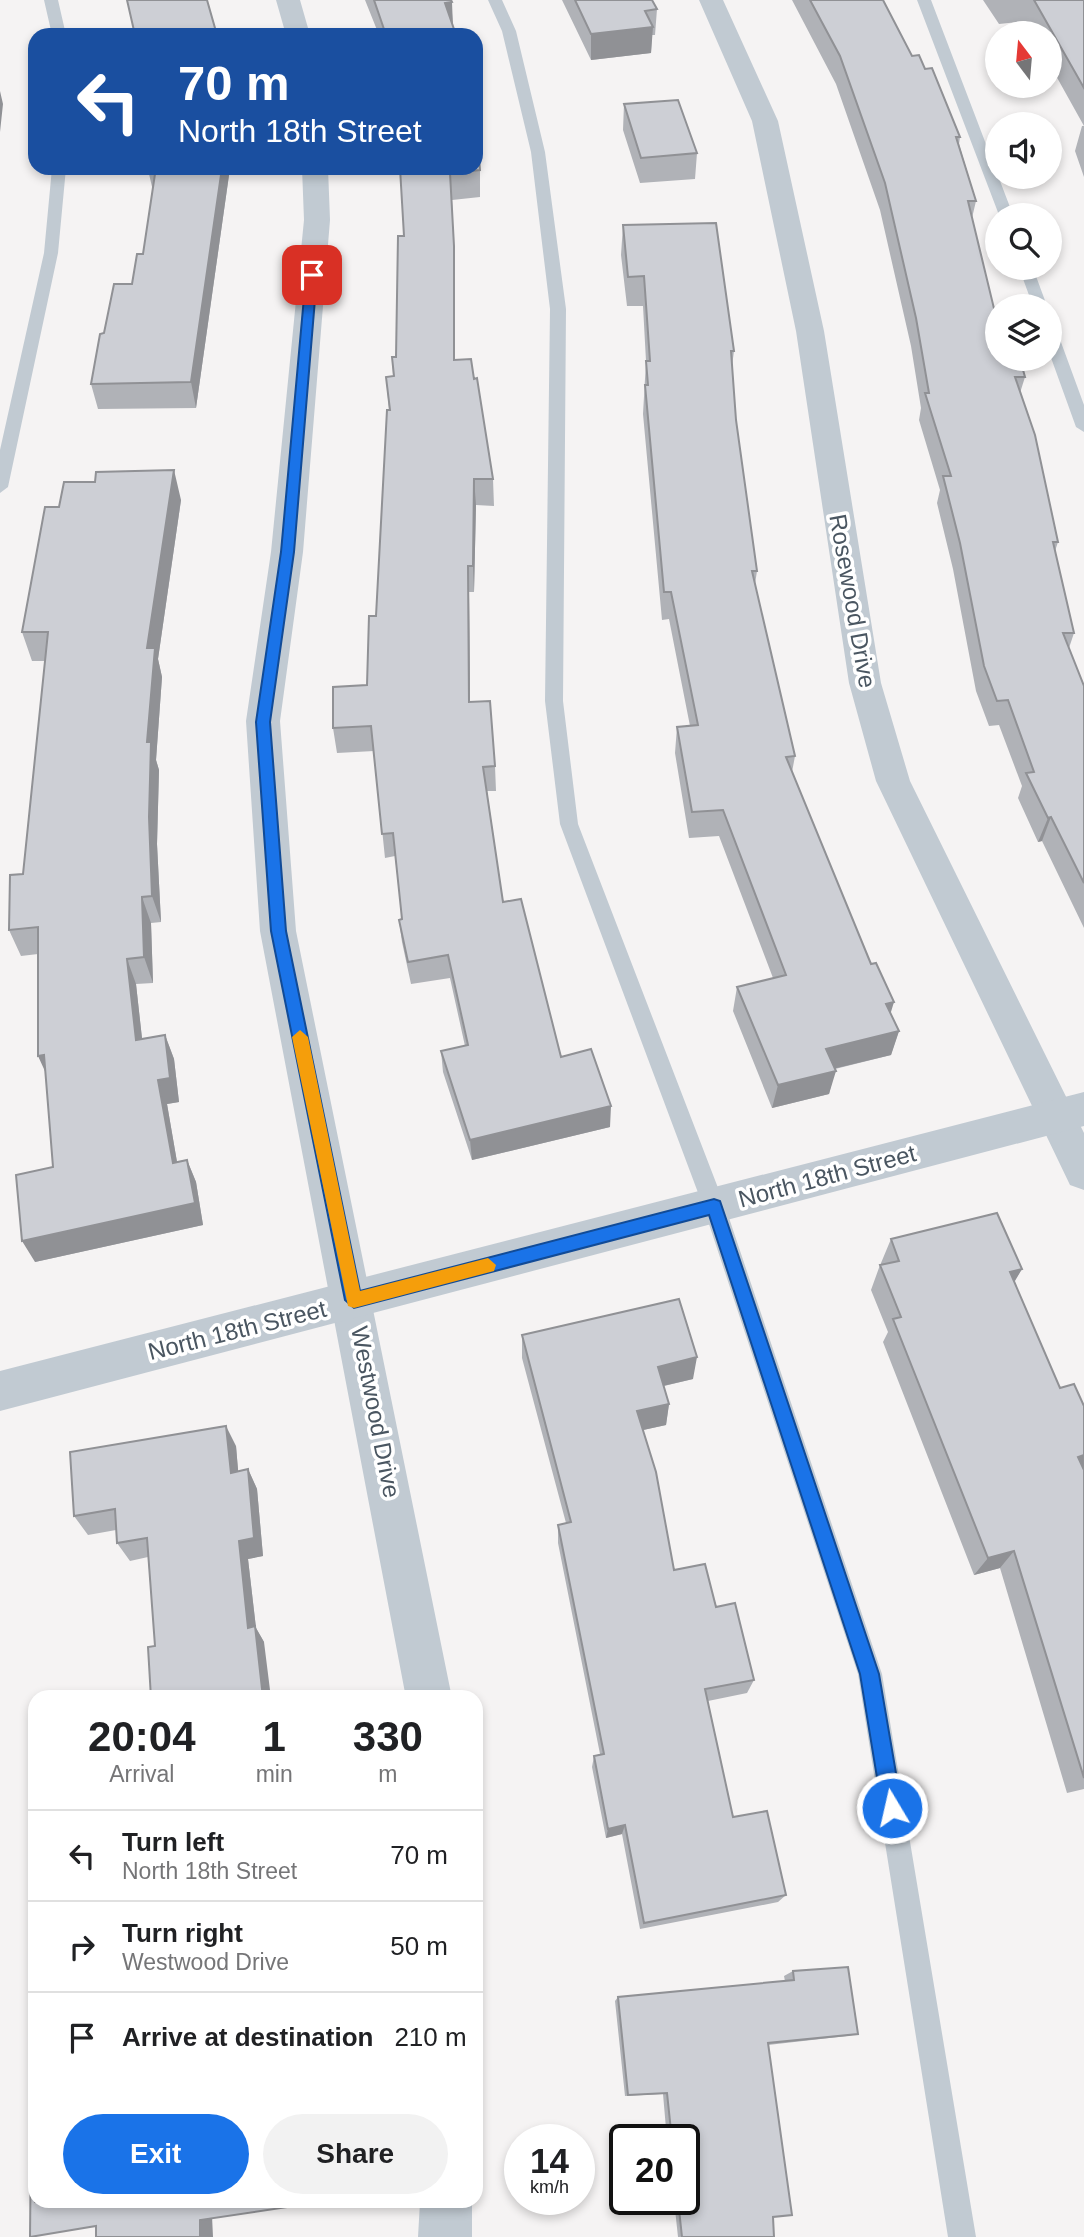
<!DOCTYPE html>
<style>
:root{--surface:#fff;--page:#f2f2f2;--text:#202124;--muted:#757577;--line:#e0e0e0;--accent:#1a73e8}
body{margin:0;font-family:Arial,sans-serif;background:var(--page);color:var(--text);height:100vh;display:flex;flex-direction:column;font-size:26px;white-space:nowrap}
*{box-sizing:border-box;margin:0}
p{font-size:23px;color:var(--muted)}
.icon{flex:none;width:38px;height:38px;fill:none;stroke:currentColor;stroke-width:2;stroke-linecap:round;stroke-linejoin:round}
.map{position:relative;flex:1;overflow:hidden}
.side{position:absolute;left:28px;top:1690px;width:455px;height:518px;display:flex;flex-direction:column;background:var(--surface);border-radius:21px;box-shadow:0 4px 10px #0003}
.side>*{flex:none}
.guide{position:absolute;left:28px;top:28px;width:455px;height:147px;border-radius:21px;box-shadow:0 4px 10px #0003;background:#1a4fa0;color:#fff;overflow:hidden}
.needle{width:46px;rotate:344deg}
.tools{position:absolute;left:985px;top:21px;display:grid;gap:14px}
.tools a{display:grid;place-items:center;width:77px;height:77px;border-radius:50%;background:var(--surface);box-shadow:0 4px 10px #0003;font-size:35px}
.speed{position:absolute;left:504px;top:2124px;display:flex;gap:14px;font-size:35px;font-weight:700;text-align:center}
.speed>*{display:grid;place-content:center;width:91px;height:91px;border-radius:50%;background:var(--surface);box-shadow:0 4px 10px #0003;line-height:1}
.speed small{font-size:18px;font-weight:400}
.speed .limit{border:4px solid #111;border-radius:10px;background:#fff;color:#111}
.pin{position:absolute;display:grid;place-items:center;width:60px;height:60px;color:#fff;margin:-30px;border-radius:14px;box-shadow:0 4px 10px #0006}
.me{position:absolute;width:77px;margin:-38px;rotate:351deg;stroke-linejoin:round;filter:drop-shadow(0 0 5px #0008)}
.turn{display:flex;align-items:center;gap:24px;height:147px;padding:0 35px;font-size:32px}
.turn .icon{width:91px;height:91px;stroke-width:2.5}
.turn b{display:block;font-size:49px;line-height:60px}
.eta{display:flex;justify-content:space-evenly;align-items:center;height:119px;text-align:center}
.eta b{font-size:42px;font-weight:800;line-height:49px}
.primary-button{display:flex;gap:14px;margin-top:auto;padding:14px 35px}
.primary-button a{flex:1;height:80px;border-radius:42px;background:var(--accent);color:#fff;font-size:28px;font-weight:800;line-height:80px;text-align:center}
.primary-button a+a{background:var(--page);color:var(--text)}
ul{padding:0;list-style:none}
li{display:flex;align-items:center;gap:21px;height:91px;padding:0 35px;border-top:2px solid var(--line)}
li div{flex:1}
li b{display:block;font-size:26px}
li em{font-style:normal}
.map>svg:first-child{display:block}
.lines{fill:none;stroke-linecap:round;stroke-linejoin:round}
.service{fill:#c1cad2;fill-rule:evenodd}
.minor{fill:#c1cad2;fill-rule:evenodd}
.tertiary{fill:#c1cad2;fill-rule:evenodd}
.wall{fill:#b0b2b7}
.shaded-wall{fill:#909195}
.building{fill:#cdcfd5;stroke:#909195;stroke-width:2}
.route{fill:#1a73e8;stroke:#114b97;stroke-width:2}
.slow{fill:#f59e0b}
.labels{text-anchor:middle;dominant-baseline:central;stroke-width:7;stroke-linejoin:round;paint-order:stroke}
.street-label{font-size:24px;fill:#4a5661;stroke:#fff}
</style>
<div class="map">
<svg width="1084" height="2237" viewBox="0 0 1084 2237">
<rect width="100%" height="100%" fill="#f5f3f3"/>
<g class="lines">
<path class="service" d="M44 0H58L66 35H52Z
M488 0H502L516 31 545 152 566 309 563 701 578 824 725 1206 882 1674 976 2237H948L858 1674 703 1206 560 824 545 701 550 309 531 152 502 31Z
M917 0H931L1013 215H999Z
M52 168H66L58 253 8 487 0 493V450L44 253Z
M1019 268H1033L1047 306H1033Z
M1050 329 1058 334 1084 405V432L1076 427 1050 355Z"/>
<path class="minor" d="M276 0H300L310 35H286Z
M699 0H723L778 121 824 331 881 683 910 781 1084 1133V1190L1070 1185 876 781 849 683 796 331 752 121Z
M302 168H328L330 220 303 552 280 721 296 931 452 1698H406L260 931 246 721 271 552 304 220Z
M420 2202H472V2237H418Z"/>
<path class="tertiary" d="M1084 1092V1126L0 1411V1371Z"/>
</g>
<path class="wall" d="M365 0H453H451L453 26 456 35H379Z
M562 0H652L657 9 655 35H652L651 53 591 60Z
M792 0H883L912 56 960 137 959 144 976 201 972 218 998 359 1025 377 1020 393 1058 542 1055 551 1074 633 1069 648 1084 686V928L1042 841 1038 842 1018 798 1022 786 999 725 989 726 976 691 953 569 937 503 940 490 919 420 921 408 911 346 880 210 836 84Z
M983 0H1084V177L1075 151 1082 126H1084L1050 65V33H1033L1026 21 999 24Z
M624 104 697 153 695 179 640 183 623 130Z
M230 168 196 408 98 409 91 384 104 333 132 284 143 254 153 191 149 174Z
M400 168 480 170V197L452 200 455 273V360L474 379 493 479 494 506 476 505 474 592H469L470 702 495 766 496 791H487L503 902 561 1057 610 1127 472 1160 443 1072 441 1051 465 1046 450 978 411 984 402 942 399 920 402 919 395 856 385 858 374 751 337 753 333 728 367 685 376 616 389 410 386 377 393 376 392 357H396L404 236Z
M623 225 734 351 732 366 736 420 757 571 755 584 795 756 792 772 890 1014 899 1031 891 1055 835 1069 829 1094 772 1108 733 1011 737 987 773 978 719 836 689 838 675 753 677 727 690 726 669 619 662 620 643 414 646 361 643 306H627L621 255Z
M95 482 181 500 158 659 162 677 156 760 159 770 157 844 161 922 151 923 153 983 136 984 142 1039 165 1035 174 1059 179 1102 167 1104 177 1162 187 1160 196 1182 203 1225 35 1262 53 1167 38 954 21 956 9 930 23 874 45 661H32L22 632 59 507Z
M891 1239 1022 1269 1014 1281 1084 1470V1789L1067 1793 1000 1568 974 1575 883 1342 888 1332 871 1290 880 1265H881V1263Z
M522 1335 693 1379 664 1386 669 1404 666 1425 643 1430 674 1570 716 1607 754 1680 747 1693 708 1701 733 1817 786 1895 778 1902 640 1929 622 1834 606 1838 592 1767 594 1756 600 1754 558 1543V1525L566 1523 522 1358Z
M236 1446 238 1471 248 1469 257 1489 263 1556 248 1559 256 1628 264 1642 155 1646 148 1557 130 1561 117 1543 116 1530 88 1535 74 1516Z
M793 1971 858 2034 847 2036 768 2045 774 2237H678L674 2200H684V2140H667L663 2094 625 2096 615 2001 618 1997 785 1981 784 1976Z"/>
<path class="shaded-wall" d="M452 2 453 28 445 3Z
M653 27 651 53 591 60V34Z
M0 91 3 104 0 132Z
M222 168H230L196 408 191 382Z
M454 246 455 273V387L454 360Z
M174 470 181 500 158 659 162 677 156 760 159 770 157 844 161 922 152 896 147 742V648Z
M474 479 476 505 474 592 473 566Z
M468 566 469 592 470 727 469 702Z
M1051 817 1042 841 1038 842 1048 818Z
M142 897 151 923 153 983 144 957Z
M127 959 136 984 145 1065 136 1040Z
M894 1002 887 1025 886 1004Z
M899 1031 891 1055 820 1072 826 1049Z
M165 1035 174 1059 179 1102 167 1104 181 1185 173 1163 158 1080Z
M44 1055 49 1080 38 1056Z
M836 1071 829 1094 772 1108 778 1085Z
M611 1106 610 1127 472 1160 470 1140Z
M187 1160 196 1182 203 1225 35 1262 22 1241Z
M1022 1269 1008 1293 1010 1272Z
M697 1357 693 1379 654 1388 658 1367Z
M669 1404 666 1425 634 1432 637 1411Z
M226 1426 236 1446 240 1492 231 1473Z
M1084 1455V1470L1078 1457Z
M248 1469 257 1489 263 1556 248 1559 256 1628 264 1642 271 1698H263L248 1628 239 1541Z
M1014 1551 1000 1568 974 1575 988 1558Z
M625 1825 622 1834 606 1838 608 1829Z
M288 2202H297V2203L288 2207Z
M212 2216 213 2237H200V2220Z"/>
<path class="building" d="M127 0H207L217 35H135Z
M374 0H451L452 2 445 3 456 35H386Z
M575 0H652L657 9 645 11 653 27 591 34Z
M810 0H883L912 56 919 55 925 69 932 68 960 137H956L976 201H968L998 325V359H1020L1025 377H1015L1035 435 1058 542H1053L1074 633H1063L1084 686V883L1051 817 1048 818 1026 773 1034 772 1008 700 997 701 984 666 960 543 943 476H951L925 393H929L916 318 885 183 840 56Z
M1034 0H1084V88Z
M678 100 697 153 641 158 624 104Z
M476 119 480 170 450 173 454 246V360L471 359 474 379 477 378 493 479H474L473 566H468L469 702 490 701 495 766 483 767 503 902 521 899 561 1057 591 1049 611 1106 470 1140 441 1051 468 1045 448 955 408 962 399 920 402 919 393 833 382 834 371 726 333 728V687L367 685 369 616H376L387 410H390L386 377 394 376 392 357H396L398 236H404L400 168H476Z
M150 168H222L191 382 91 384 100 334 104 333 114 284H132L137 254H143L155 174H149Z
M716 223 734 351H731L736 420 757 571H752L795 756 786 757 871 964 876 963 894 1002 886 1004 899 1031 826 1049 836 1071 778 1085 737 987 786 975 723 810 692 812 677 727 698 725 671 592H664L645 385H648L646 361H650L644 276 628 277 623 225Z
M174 470 147 648H155L147 742H151L149 817 152 896 142 897 144 957 127 959 136 1040 165 1035 170 1078 158 1080 173 1163 187 1160 195 1203 22 1241 16 1175 53 1167 44 1055 38 1056V927L9 930 10 875 23 874 48 632H22L45 507H59L64 482H95L96 472Z
M997 1213 1022 1269 1010 1272 1060 1388 1074 1384 1084 1406V1455L1078 1457 1084 1470V1778L1014 1551 988 1558 893 1319 901 1317 880 1265 899 1261 891 1239Z
M679 1299 697 1357 658 1367 669 1404 637 1411 656 1472 674 1570 705 1564 716 1607 735 1603 754 1680 705 1689 733 1817 767 1811 786 1895 644 1923 625 1825 608 1829 594 1756 604 1754 558 1525 571 1522 522 1335Z
M226 1426 231 1473 248 1469 254 1538 239 1541 248 1628 255 1626 263 1698H151L148 1647 155 1646 147 1538 117 1543 115 1509 74 1516 70 1452Z
M848 1967 858 2034 768 2043 792 2215 773 2217 774 2237H682L678 2200H684V2140H672L667 2093 628 2095 618 1997 794 1980 793 1971Z
M35 2136V2202H288V2207L200 2220V2237H96V2226L30 2237 31 2137Z"/>
<path class="route" d="M312 272 317 275 294 552 270 722 286 931 360 1291 714 1199 720 1201 879 1674 902 1808 899 1815 892 1818 885 1815 882 1808 860 1674 709 1215 354 1308 345 1300 271 931 256 722 281 552 306 275Z"/>
<path class="slow" d="M300 1030 308 1037 360 1291 488 1258 496 1265 494 1271 354 1308 348 1306 292 1037Z"/>
<g class="labels">
<g class="street-label">
<text transform="translate(853 601) rotate(80)">Rosewood Drive</text>
<text transform="translate(827 1176) rotate(-15)">North 18th Street</text>
<text transform="translate(237 1330) rotate(-14)">North 18th Street</text>
<text transform="translate(376 1412) rotate(79)">Westwood Drive</text>
</g>
</g>
</svg>
<div class="tools">
<a><svg class="needle" viewBox="-14 -14 28 28"><path d="M0-13l5 13h-10z" fill="#e53935"/><path d="M0 13l5-13h-10z" fill="#757577"/></svg></a>
<a><svg class="icon" aria-label="sound" viewBox="0 0 24 24"><path d="M4 9h4l5-4v14l-5-4H4zM17 9q2 3 0 6"/></svg></a>
<a><svg class="icon" aria-label="search" viewBox="0 0 24 24"><circle cx="10" cy="10" r="6"/><path d="M15 15l6 6"/></svg></a>
<a><svg class="icon" aria-label="layers" viewBox="0 0 24 24"><path d="M12 4l9 5-9 5-9-5zM3 14l9 5 9-5"/></svg></a>
</div>
<div class="speed"><div>14<small>km/h</small></div><div class="limit">20</div></div>
<div class="pin" style="left:312px;top:275px;background:#d93025"><svg class="icon" aria-label="arrive" viewBox="0 0 24 24"><path d="M6 21V4h12l-3 4 3 4H6"/></svg></div>
<svg class="me" style="left:892px;top:1808px" viewBox="-20 -20 40 40"><circle r="17" fill="#1a73e8" stroke="#fff" stroke-width="3"/><path d="M0-11L8 9 0 5-8 9z" fill="#fff"/></svg>
<div class="guide">
<div class="turn"><svg class="icon" aria-label="left" viewBox="0 0 24 24"><path d="M17 20v-9H6M10 6l-5 5 5 5"/></svg><div><b>70 m</b>North 18th Street</div></div>
</div>
<section class="side">
<div class="eta">
<div><b>20:04</b><p>Arrival</p></div>
<div><b>1</b><p>min</p></div>
<div><b>330</b><p>m</p></div>
</div>
<ul>
<li><svg class="icon" aria-label="left" viewBox="0 0 24 24"><path d="M17 20v-9H6M10 6l-5 5 5 5"/></svg><div><b>Turn left</b><p>North 18th Street</p></div><em>70 m</em></li>
<li><svg class="icon" aria-label="right" viewBox="0 0 24 24"><path d="M7 20v-9h11M14 6l5 5-5 5"/></svg><div><b>Turn right</b><p>Westwood Drive</p></div><em>50 m</em></li>
<li><svg class="icon" aria-label="arrive" viewBox="0 0 24 24"><path d="M6 21V4h12l-3 4 3 4H6"/></svg><div><b>Arrive at destination</b></div><em>210 m</em></li>
</ul>
<div class="primary-button"><a>Exit</a><a>Share</a></div>
</section>
</div>
